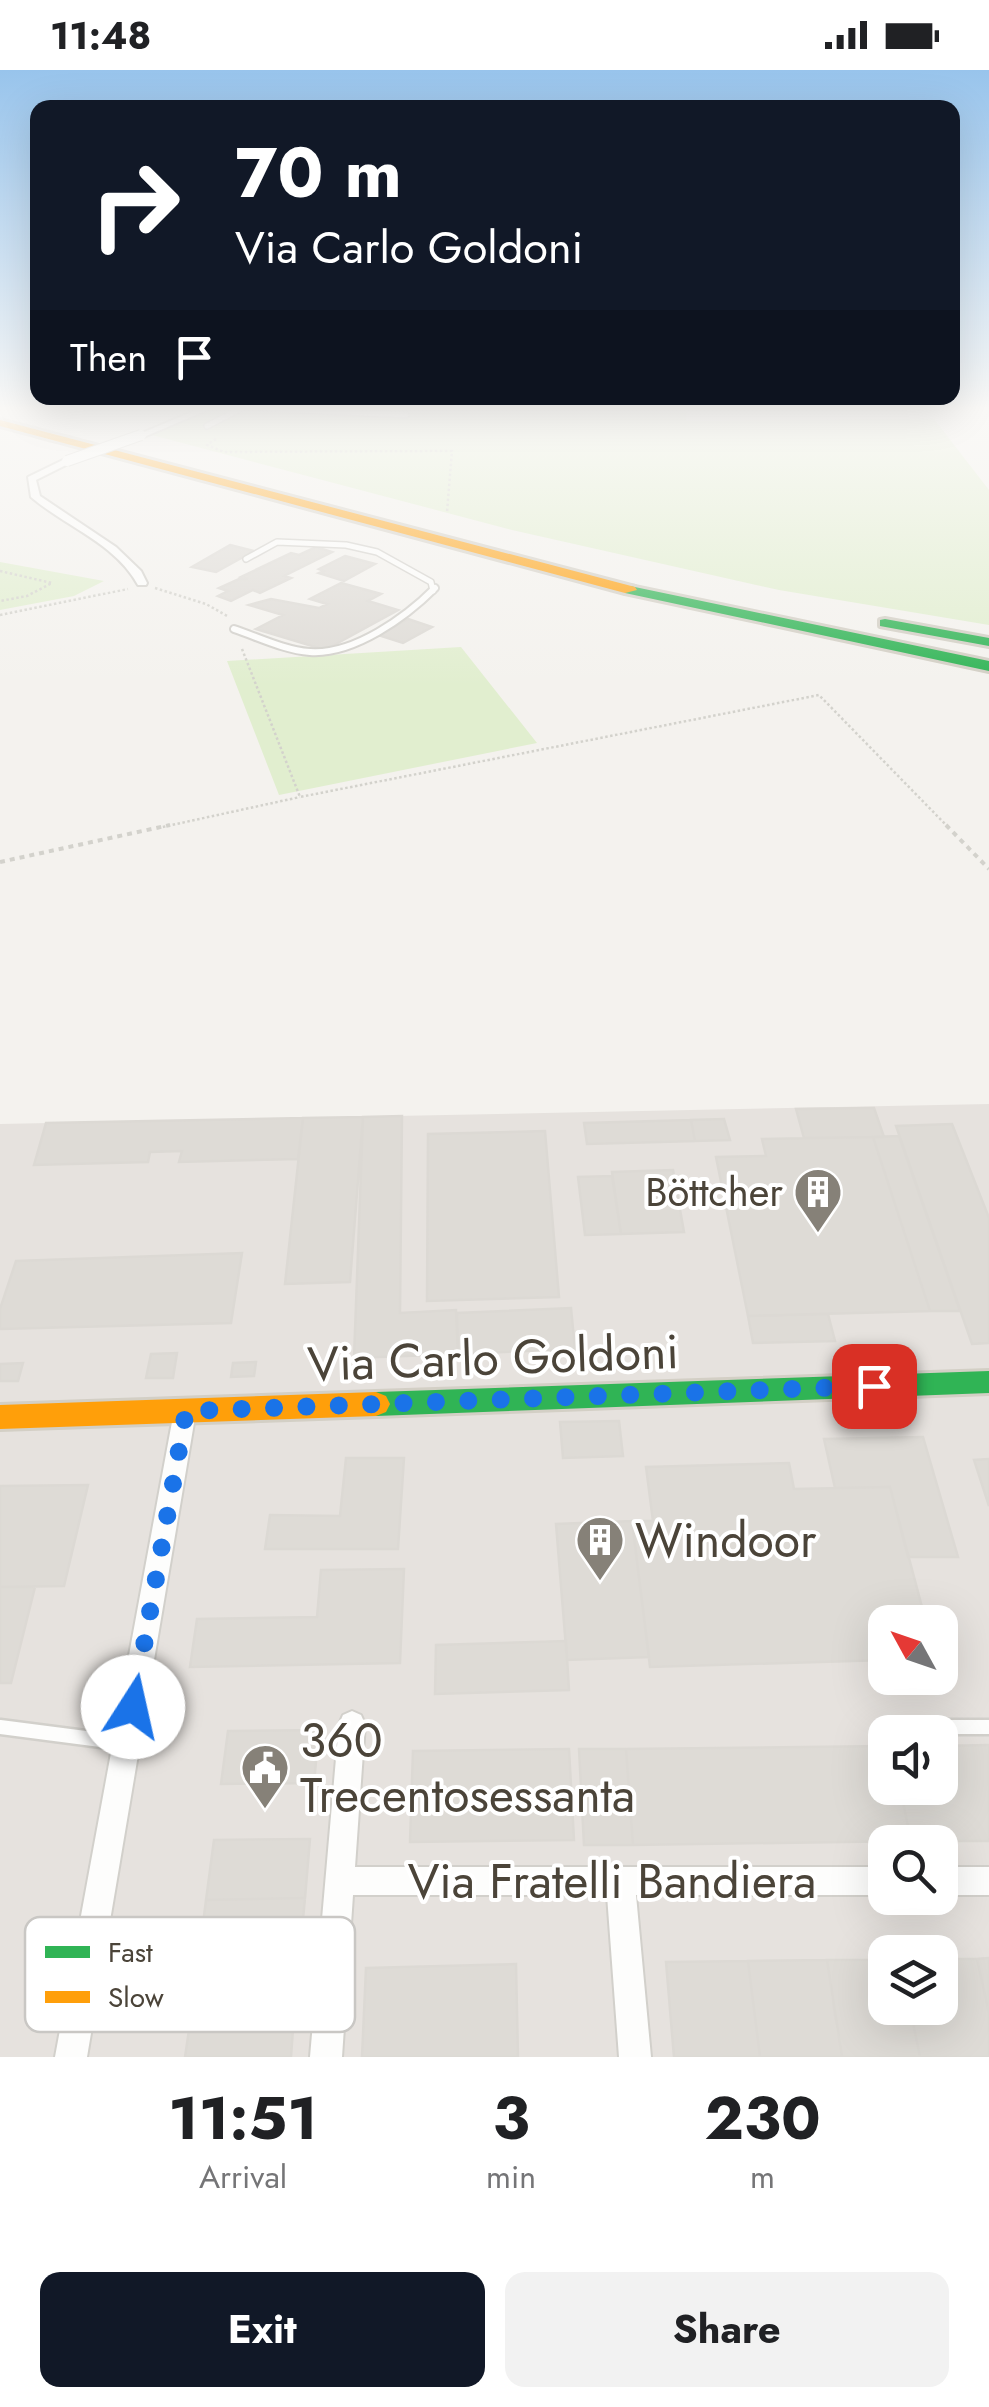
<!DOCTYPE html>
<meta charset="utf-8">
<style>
:root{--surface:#fff;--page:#f2f2f2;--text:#202124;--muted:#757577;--accent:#111827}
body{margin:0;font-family:Jost,sans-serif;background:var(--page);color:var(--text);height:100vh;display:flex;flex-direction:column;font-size:38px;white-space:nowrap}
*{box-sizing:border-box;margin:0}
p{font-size:32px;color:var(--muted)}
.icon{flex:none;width:55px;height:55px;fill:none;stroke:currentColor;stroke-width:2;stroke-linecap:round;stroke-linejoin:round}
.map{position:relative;height:1987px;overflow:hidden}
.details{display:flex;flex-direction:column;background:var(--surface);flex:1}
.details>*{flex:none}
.hud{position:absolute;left:30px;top:30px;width:930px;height:305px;border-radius:20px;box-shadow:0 10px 40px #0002;background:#111827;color:#fff;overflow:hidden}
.needle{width:65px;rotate:310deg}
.tools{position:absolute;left:868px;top:1535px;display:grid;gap:20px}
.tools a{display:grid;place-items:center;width:90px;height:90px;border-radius:20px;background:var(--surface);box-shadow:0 10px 40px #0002;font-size:50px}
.pin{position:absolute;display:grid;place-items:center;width:85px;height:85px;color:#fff;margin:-42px;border-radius:20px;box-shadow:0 5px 15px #0006}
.me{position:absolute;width:110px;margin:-55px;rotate:10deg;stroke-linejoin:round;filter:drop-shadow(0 0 8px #0008)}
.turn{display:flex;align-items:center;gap:35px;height:210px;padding:0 40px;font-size:45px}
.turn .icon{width:130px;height:130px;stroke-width:2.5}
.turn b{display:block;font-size:70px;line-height:85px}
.then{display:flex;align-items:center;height:95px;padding:0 40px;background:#0003;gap:20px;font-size:38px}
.eta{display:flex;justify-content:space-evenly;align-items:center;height:170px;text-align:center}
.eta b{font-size:60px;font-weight:700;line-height:70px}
.primary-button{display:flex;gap:20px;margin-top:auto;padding:20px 40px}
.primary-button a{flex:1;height:115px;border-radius:20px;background:var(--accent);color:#fff;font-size:40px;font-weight:700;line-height:115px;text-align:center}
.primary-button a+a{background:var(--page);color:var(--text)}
.status{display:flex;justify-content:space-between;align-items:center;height:70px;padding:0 50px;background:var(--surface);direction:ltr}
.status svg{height:28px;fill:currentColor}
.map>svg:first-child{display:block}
.industrial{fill:#e6e2de;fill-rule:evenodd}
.green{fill:#e1eecf}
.building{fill:#dedbd6;stroke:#dcd9d4;stroke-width:2.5}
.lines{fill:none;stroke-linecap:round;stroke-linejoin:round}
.lane-far2-casing{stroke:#d2d0cb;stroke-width:8}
.lane-far1-casing{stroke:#d2d0cb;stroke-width:10}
.lane-casing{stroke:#d2d0cb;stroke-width:19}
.street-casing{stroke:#d2d0cb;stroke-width:4}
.fast-casing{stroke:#d3cfc5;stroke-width:6}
.slow-casing{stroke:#d3cfc5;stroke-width:6}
.path-far1{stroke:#d3d2cc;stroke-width:2.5;stroke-dasharray:2.5 2.5;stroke-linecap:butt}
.path{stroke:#d3d2cc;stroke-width:4;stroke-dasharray:5 5;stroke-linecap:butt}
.lane-far2{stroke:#fdfdfc;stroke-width:5}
.lane-far1{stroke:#fdfdfc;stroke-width:6}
.lane{stroke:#fdfdfc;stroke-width:14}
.street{fill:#fdfdfc;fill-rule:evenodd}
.fast{fill:#30b455;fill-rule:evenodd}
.slow{fill:#ff9f0a;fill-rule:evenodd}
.street-bridge-casing{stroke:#d2d0cb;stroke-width:12;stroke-linecap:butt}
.street-bridge{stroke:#fdfdfc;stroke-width:10}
.route{stroke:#1a73e8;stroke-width:18;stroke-dasharray:0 32.4}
.labels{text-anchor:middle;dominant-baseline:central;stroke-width:8;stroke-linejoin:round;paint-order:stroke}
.poi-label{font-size:40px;fill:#4b4439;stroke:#fff;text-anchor:end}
.near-street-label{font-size:48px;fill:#4b4439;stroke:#fff}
.near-poi-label{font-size:48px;fill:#4b4439;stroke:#fff;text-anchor:start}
.key{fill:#fff;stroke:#c9c7c4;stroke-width:2.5}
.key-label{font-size:28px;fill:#4b4439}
</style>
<div class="status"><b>11:48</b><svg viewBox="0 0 49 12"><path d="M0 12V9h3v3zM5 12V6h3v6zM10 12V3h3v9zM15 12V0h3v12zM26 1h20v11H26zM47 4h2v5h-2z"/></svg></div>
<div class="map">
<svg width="989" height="1987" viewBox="0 0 989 1987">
<rect width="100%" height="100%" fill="#f4f2ee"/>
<path class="industrial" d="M989 1034V1987H0V1054ZM885 1552H940V1608H885ZM885 1662H940V1718H885ZM885 1772H940V1828H885ZM885 1882H940V1938H885Z"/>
<path class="green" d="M214 338H687L686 351 934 349 989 420V555L779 520 512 460 152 365Z
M0 492 104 511 74 526 0 540Z
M461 577 537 673 279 725 227 591Z"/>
<path class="building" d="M230 475 254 481 216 502 192 497Z
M316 477 332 482 284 506 291 508 260 523 253 520 231 531 218 526 228 521 219 518 239 509H248L241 507 291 483 299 485Z
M345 486 375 494 344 511 319 503 324 501 319 499Z
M341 513 381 524 368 531 398 540 325 580 256 559 283 545 249 535 271 529 319 538 327 534 310 529Z
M408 549 432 557 403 573 378 565Z
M874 1038 884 1067 804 1068 796 1039Z
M402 1046 400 1243 456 1240 458 1284 354 1288 363 1047Z
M363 1047 350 1212 285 1214 303 1048Z
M303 1048 298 1089 179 1092 182 1081 150 1082 148 1092 34 1095 46 1053Z
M724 1049 730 1070 695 1071 691 1050Z
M691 1050 695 1071 587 1074 584 1053Z
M952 1054 989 1148V1273L972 1274 896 1056Z
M545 1061 559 1227 427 1231 428 1064Z
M899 1066 960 1241H930L873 1067Z
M873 1067 930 1241 748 1246 716 1087 766 1086 762 1069Z
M673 1100 684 1162 621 1164 612 1102Z
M612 1106 621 1164 585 1165 578 1107Z
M242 1183 231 1253 0 1259V1239L16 1191Z
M571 1238 575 1279 458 1284 457 1243Z
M828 1244 835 1271 753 1273 748 1246Z
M177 1283 173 1308H146L151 1284Z
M256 1292 254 1306 231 1307 233 1293Z
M23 1293 18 1311H0V1294Z
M619 1351 623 1386 563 1388 560 1352Z
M923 1367 958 1487H908L890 1417 835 1418 824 1369Z
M346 1388H404L398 1479H265L270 1445 340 1446Z
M989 1389V1436L974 1390Z
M789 1393 794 1419 890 1417 926 1552H885V1590L650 1597 632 1451H653L646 1397Z
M88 1415 64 1516 0 1517V1416Z
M632 1451 649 1587 567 1590 556 1454Z
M404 1499 400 1593 190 1597 197 1549 317 1547 321 1500Z
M0 1517H35L11 1613H0Z
M566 1571 569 1620 435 1624 436 1575Z
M319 1660 314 1713 221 1714 228 1661Z
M989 1675V1771H911L900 1718H940V1676Z
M885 1676V1718H900L911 1771 633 1775 626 1679Z
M569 1679 574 1770 410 1772 413 1681Z
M579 1679H626L633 1775H584Z
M310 1769 305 1828 206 1830 214 1770Z
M305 1828 299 1892 198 1893 206 1830Z
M989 1888V1943L977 1889Z
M940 1889H977L989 1943V1987H920L910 1938H940Z
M827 1890H885V1938H910L920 1987H842Z
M827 1890 842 1987H760L748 1891Z
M748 1891 760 1987H674L666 1892Z
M516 1894 518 1987H362L366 1898Z
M293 1959 291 1987H185L189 1960Z"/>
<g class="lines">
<g class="lane-far2-casing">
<path id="lane-far2" d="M262 338 406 345
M207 356 242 338
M246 489 277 472 346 475 377 482 431 512 433 521"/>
</g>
<g class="lane-far1-casing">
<path id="lane-far1" d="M234 559C258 567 284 580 310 582 354 585 406 547 435 518"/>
</g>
<g class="lane-casing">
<path id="lane" d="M0 1657 124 1673
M893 1657H989"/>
</g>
<g class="street-casing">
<path id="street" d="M201 338H212L144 367 137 365Z
M67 388 72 391 70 393 36 410 40 426 116 477 141 501 147 513 146 515H138C115 473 66 457 31 427L28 407Z
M185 1332 193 1335 196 1341 87 1987H55L174 1341 177 1335Z
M352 1641 361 1645 365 1654 355 1797H885V1825H636L651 1987H619L607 1825H353L342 1987H310L339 1654 343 1645Z
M940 1797H989V1825H940Z"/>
</g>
<g class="fast-casing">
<path id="fast" d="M630 516 989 591V601L625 523V517Z
M885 549 989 568V576L880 556V550Z
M989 1301V1323L376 1346 366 1342 362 1334 366 1326 376 1322Z"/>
</g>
<g class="slow-casing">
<path id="slow" d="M0 350 635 517 637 520 625 523 0 356Z
M376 1322 386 1326 390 1334 386 1342 376 1346 0 1359V1335Z"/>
</g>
<path class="path-far1" d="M216 369 207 375 224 382 452 381 447 442
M0 501 52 513 27 526 0 531
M155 518 206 534 229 547
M0 545 128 519
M242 579 300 727 819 625 949 758
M158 758 300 727"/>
<path class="path" d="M946 755 989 799
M0 792 170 755"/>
<use href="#lane-far2" class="lane-far2"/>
<use href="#lane-far1" class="lane-far1"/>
<use href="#lane" class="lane"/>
<use href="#street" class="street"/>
<use href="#fast" class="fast"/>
<use href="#slow" class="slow"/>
<g class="street-bridge-casing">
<path id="street-bridge" d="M67 391 141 365"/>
</g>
<use href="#street-bridge" class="street-bridge"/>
</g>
<linearGradient id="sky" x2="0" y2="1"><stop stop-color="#98c4ec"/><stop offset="0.55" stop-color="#faf9f7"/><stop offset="1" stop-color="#faf9f7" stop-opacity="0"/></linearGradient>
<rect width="989" height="616" fill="url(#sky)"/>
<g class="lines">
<path class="route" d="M133 1637 186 1341 874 1316"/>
</g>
<defs>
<g id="building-pin" transform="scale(2.5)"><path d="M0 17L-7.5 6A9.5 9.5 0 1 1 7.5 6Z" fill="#868178" stroke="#fff"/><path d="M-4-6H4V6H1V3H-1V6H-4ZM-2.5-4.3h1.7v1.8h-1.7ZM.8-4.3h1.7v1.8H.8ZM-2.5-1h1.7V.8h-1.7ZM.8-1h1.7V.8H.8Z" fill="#fff"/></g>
<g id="civic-pin" transform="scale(2.5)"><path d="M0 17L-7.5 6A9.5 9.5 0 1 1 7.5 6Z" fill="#868178" stroke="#fff"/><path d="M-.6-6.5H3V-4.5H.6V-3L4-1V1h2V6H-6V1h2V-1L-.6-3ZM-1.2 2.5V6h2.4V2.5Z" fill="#fff"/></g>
</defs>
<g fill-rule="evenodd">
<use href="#building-pin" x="818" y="1122"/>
<use href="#building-pin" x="600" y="1470"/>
<use href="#civic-pin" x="265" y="1698"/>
</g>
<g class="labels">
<g class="poi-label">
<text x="783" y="1122">Böttcher</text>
</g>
<g class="near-street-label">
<text transform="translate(493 1288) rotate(-2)">Via Carlo Goldoni</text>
<text x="612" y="1811">Via Fratelli Bandiera</text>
</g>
<g class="near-poi-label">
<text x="635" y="1470">Windoor</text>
<text x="300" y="1670">360<tspan x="300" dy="55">Trecentosessanta</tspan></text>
</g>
</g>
<rect x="25" y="1847" width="330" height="115" rx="15" class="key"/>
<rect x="45" y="1876" width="45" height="12" fill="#30b455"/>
<rect x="45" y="1921" width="45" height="12" fill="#ff9f0a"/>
<g class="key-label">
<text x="108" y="1892">Fast</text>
<text x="108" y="1937">Slow</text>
</g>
</svg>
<div class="tools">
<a><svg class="needle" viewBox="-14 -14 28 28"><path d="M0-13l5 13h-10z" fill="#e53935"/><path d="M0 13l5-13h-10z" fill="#757577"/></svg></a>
<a><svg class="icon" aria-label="sound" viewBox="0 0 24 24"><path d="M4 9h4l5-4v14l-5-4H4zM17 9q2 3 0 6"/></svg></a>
<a><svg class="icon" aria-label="search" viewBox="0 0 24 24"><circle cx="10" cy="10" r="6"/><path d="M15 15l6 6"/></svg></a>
<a><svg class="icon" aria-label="layers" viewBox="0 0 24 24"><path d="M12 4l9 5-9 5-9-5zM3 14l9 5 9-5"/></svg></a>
</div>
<div class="pin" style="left:874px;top:1316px;background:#d93025"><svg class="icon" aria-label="arrive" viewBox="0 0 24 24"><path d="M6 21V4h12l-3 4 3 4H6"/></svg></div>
<svg class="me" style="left:133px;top:1637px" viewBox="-20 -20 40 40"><circle r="19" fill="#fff"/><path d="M0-13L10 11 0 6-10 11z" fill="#1a73e8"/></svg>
<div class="hud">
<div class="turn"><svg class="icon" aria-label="right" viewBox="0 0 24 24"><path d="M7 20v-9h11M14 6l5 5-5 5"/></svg><div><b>70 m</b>Via Carlo Goldoni</div></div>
<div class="then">Then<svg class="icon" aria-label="arrive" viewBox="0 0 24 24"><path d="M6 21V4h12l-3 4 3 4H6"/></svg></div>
</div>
</div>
<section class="details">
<div class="eta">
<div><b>11:51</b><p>Arrival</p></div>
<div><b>3</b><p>min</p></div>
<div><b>230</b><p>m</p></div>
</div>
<div class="primary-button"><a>Exit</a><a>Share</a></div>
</section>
